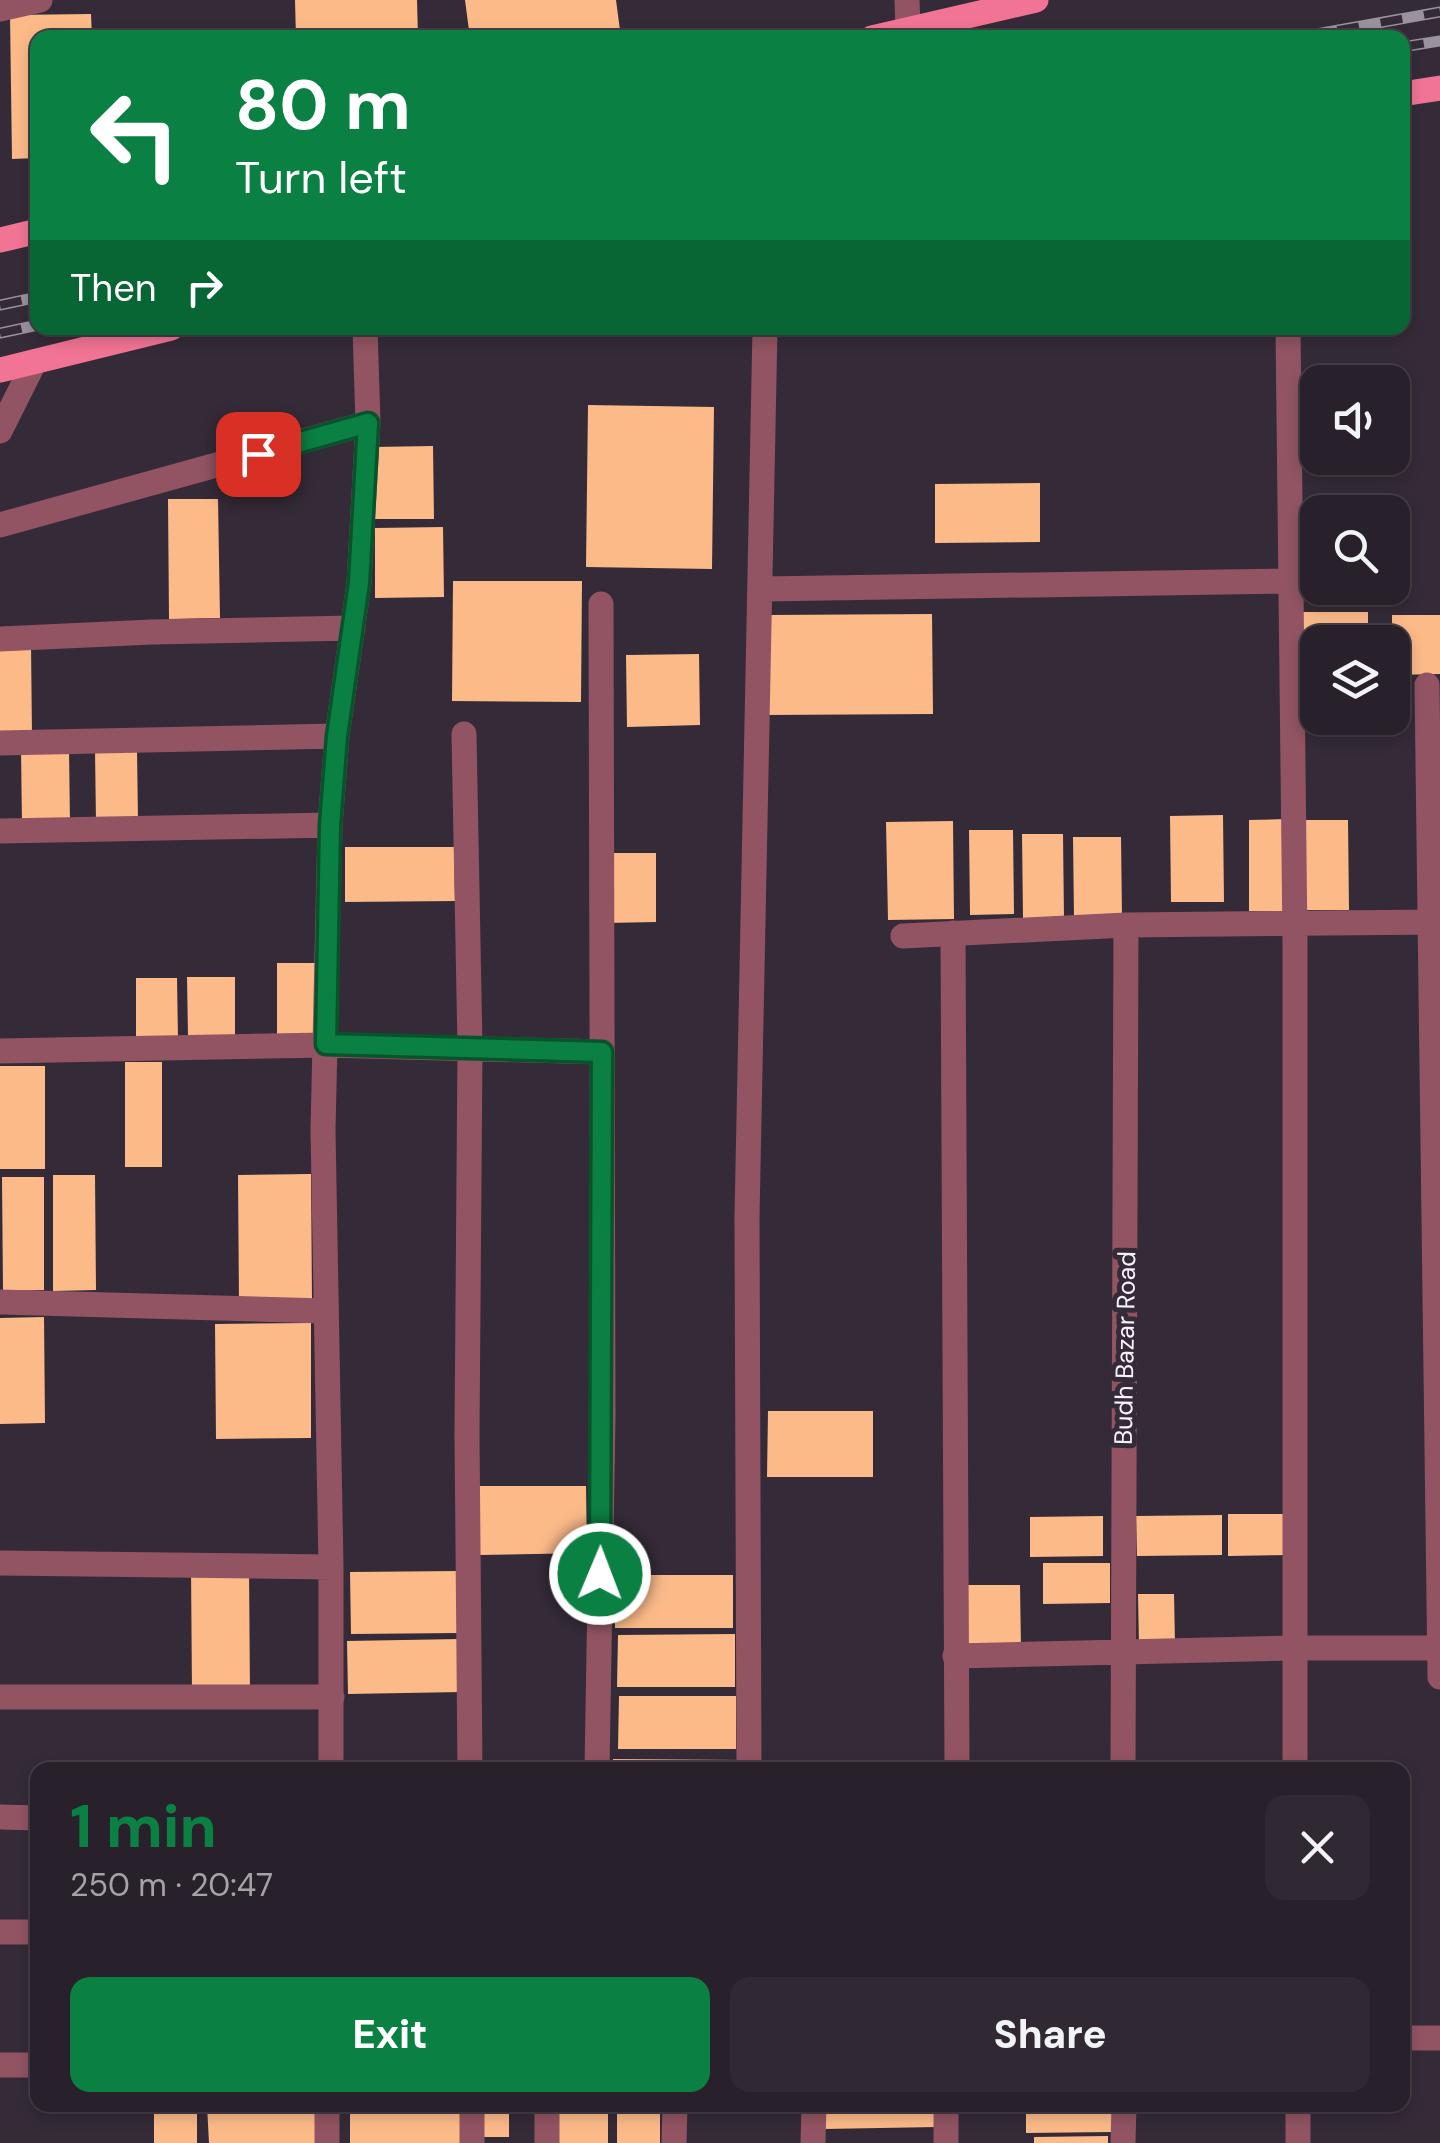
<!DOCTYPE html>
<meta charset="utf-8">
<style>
:root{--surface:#28202a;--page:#302832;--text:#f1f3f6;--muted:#a5a3a8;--line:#443e47;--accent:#0b8043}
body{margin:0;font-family:"DM Sans",sans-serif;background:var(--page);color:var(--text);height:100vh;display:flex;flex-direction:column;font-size:38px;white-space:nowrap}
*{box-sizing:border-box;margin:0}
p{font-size:32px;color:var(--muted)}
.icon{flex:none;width:55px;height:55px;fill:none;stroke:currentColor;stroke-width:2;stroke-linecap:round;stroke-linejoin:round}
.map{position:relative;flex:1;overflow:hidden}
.side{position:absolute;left:30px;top:1762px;width:1380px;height:350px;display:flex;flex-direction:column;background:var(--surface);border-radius:20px;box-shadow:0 5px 15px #0003,0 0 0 2px var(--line)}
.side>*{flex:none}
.hud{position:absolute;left:30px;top:30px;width:1380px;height:305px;border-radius:20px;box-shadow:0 5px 15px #0003,0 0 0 2px var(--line);background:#0b8043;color:#fff;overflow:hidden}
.controls{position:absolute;left:1300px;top:365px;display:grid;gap:20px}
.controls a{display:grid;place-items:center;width:110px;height:110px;border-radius:20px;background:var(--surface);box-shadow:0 5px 15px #0003,0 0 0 2px var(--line);font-size:50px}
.pin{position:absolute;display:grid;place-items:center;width:85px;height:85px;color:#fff;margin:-42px;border-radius:20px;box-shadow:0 5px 15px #0006}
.me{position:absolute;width:110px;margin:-55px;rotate:1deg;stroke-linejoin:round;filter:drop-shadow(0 0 8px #0008)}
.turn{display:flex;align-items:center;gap:35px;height:210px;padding:0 40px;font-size:45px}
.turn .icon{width:130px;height:130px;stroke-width:2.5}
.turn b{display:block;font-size:70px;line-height:85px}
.then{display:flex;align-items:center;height:95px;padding:0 40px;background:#0003;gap:20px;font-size:38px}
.round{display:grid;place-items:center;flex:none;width:105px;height:105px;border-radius:20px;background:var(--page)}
.overview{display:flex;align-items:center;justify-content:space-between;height:170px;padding:0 40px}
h1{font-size:60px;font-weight:800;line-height:75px;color:var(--accent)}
.cta{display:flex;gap:20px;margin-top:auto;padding:20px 40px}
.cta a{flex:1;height:115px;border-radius:20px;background:var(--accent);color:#fff;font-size:40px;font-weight:800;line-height:115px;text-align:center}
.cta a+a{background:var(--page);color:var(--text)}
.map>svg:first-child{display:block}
.building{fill:#fcba89}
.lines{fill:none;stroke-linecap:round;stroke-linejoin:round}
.minor{stroke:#925463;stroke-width:25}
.major{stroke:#f27495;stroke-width:25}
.rail-casing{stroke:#9a929d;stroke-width:11}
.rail{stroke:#352b38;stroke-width:8;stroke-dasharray:22;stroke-linecap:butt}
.route-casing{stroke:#07532c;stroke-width:25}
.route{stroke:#0b8043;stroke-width:18}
.labels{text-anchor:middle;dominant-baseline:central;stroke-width:10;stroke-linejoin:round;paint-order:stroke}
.street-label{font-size:25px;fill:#f8f2fb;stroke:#352b38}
</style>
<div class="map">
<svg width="1440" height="2143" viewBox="0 0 1440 2143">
<rect width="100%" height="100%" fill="#352b38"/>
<path class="building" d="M295 0H417L418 38H296Z
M465 0H616L621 38H470Z
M91 14 92 38H38V158L12 159 10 15Z
M588 405 714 407 712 569 586 567Z
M433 446 434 519H374L373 447Z
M1040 483V542L935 543V484Z
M168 499H218L220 618 169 619Z
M443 527 444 597 375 598V528Z
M453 581H582L581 702 452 701Z
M1295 612H1368V642H1318V678H1296Z
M932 614 933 714 767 715V615Z
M1392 615H1440V674L1392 675Z
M0 645H31L32 736 0 737Z
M699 654 700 725 627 727 626 655Z
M69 749 70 824H22L21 750Z
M95 750H137L138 821 96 822Z
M1223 815 1224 902H1171L1170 816Z
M1286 819 1287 911H1249V820Z
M1299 820H1348L1349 910H1299Z
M953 821 954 919 888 920 886 822Z
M969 830H1013L1014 914 970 915Z
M1022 834H1063L1064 919H1023Z
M1073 837H1121L1122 918H1074Z
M345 847H454L455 901 345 902Z
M606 853H656V922L606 923Z
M277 963H316L317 1040H277Z
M187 977H235V1037H188Z
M136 978H177L178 1039 136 1040Z
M125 1062H162V1167H125Z
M0 1066H45V1169H0Z
M311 1174 312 1302 239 1303 238 1175Z
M53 1175H95L96 1290 53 1291Z
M2 1177H44V1290L3 1291Z
M44 1317 45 1423 0 1424V1318Z
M311 1323V1438L216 1439 215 1324Z
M768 1411H873V1477H767Z
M478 1486H586L587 1553 479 1555Z
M1228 1514H1290V1555L1228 1556Z
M1222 1515V1555L1137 1556 1136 1516Z
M1103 1516V1556L1030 1557V1517Z
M1043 1563H1110V1603L1043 1604Z
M191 1566H249L250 1696H192Z
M458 1571 459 1633 351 1634 350 1572Z
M615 1575H733V1628H615Z
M962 1585H1020L1021 1649 963 1650Z
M1138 1594H1174L1175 1644 1139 1645Z
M735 1634V1687H617L618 1635Z
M460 1639 461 1692 348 1694 347 1641Z
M619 1696H736V1749H618Z
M613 1759 745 1760V1770H613Z
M154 2105H197V2143H154Z
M207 2105H318L319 2143H209Z
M350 2105H467V2143H350Z
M477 2105H509V2137H478Z
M559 2105H608V2143H559Z
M617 2105H660V2143H617Z
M823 2105H936L937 2127 823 2129Z
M1026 2105H1112V2132L1026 2133Z
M1108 2136V2143H1034V2137Z"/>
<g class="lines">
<path class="minor" d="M907 0 908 29
M0 9 40 0
M1288 328 1295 942V1770
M0 431 34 363
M0 525 368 423
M761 589 1291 581
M0 639 152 632 353 628
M1427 685 1440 1677
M464 734 470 1048 467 1434 470 1770
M0 743 337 736
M0 831 330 825
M953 933 957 1770
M903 936 1126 925 1440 922
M0 1051 326 1045 602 1052
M0 1302 325 1311
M0 1563 331 1567
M955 1656 1294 1648H1440
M0 1697H332
M331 1770V1567L323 1130 330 825 337 736 359 583 368 423 365 328
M597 1770 603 1416 601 604
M749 1770 747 1217 765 328
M1123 1770 1126 925
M0 1817 38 1818
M0 1932H38
M1402 2038H1440
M0 2065H38
M327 2105V2143
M472 2105V2143
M547 2105V2143
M1298 2105V2143
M674 2143 675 2105
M813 2143 814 2105
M946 2143V2105
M1123 2143 1124 2105"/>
<path class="major" d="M872 38 1036 0
M1402 94 1440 88
M0 240 38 231
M0 370 171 328"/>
<g class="rail-casing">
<path id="rail" d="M1294 38 1440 12
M1402 47 1440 41
M0 305 38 297
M0 333 38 325"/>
</g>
<use href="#rail" class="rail"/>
</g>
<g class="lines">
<g class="route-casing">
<path id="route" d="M258 454 368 423 359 583 337 736 330 825 326 1044 602 1052 600 1574"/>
</g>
<use href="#route" class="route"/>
</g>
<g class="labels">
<g class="street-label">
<text transform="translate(1125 1348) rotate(-89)">Budh Bazar Road</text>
</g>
</g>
</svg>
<div class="controls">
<a><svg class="icon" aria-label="sound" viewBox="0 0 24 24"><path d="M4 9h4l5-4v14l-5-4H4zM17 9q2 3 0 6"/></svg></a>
<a><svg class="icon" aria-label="search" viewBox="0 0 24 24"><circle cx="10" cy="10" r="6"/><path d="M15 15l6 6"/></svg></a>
<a><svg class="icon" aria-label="layers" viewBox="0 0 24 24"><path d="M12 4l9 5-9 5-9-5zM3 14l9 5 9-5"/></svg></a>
</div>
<div class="pin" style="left:258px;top:454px;background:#d93025"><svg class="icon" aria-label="arrive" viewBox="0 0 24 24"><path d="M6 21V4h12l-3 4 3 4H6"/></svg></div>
<svg class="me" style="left:600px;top:1574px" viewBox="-20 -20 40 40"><circle r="17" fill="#0b8043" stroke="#fff" stroke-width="3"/><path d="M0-11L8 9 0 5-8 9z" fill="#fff"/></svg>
<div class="hud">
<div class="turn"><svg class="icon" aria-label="left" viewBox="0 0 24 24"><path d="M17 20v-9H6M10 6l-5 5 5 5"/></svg><div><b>80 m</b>Turn left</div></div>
<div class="then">Then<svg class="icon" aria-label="right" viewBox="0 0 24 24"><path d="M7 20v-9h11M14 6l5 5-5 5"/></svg></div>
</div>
<section class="side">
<div class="overview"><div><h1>1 min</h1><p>250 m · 20:47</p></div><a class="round"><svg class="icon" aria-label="close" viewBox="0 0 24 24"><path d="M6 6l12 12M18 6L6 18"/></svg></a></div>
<div class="cta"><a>Exit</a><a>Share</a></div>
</section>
</div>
